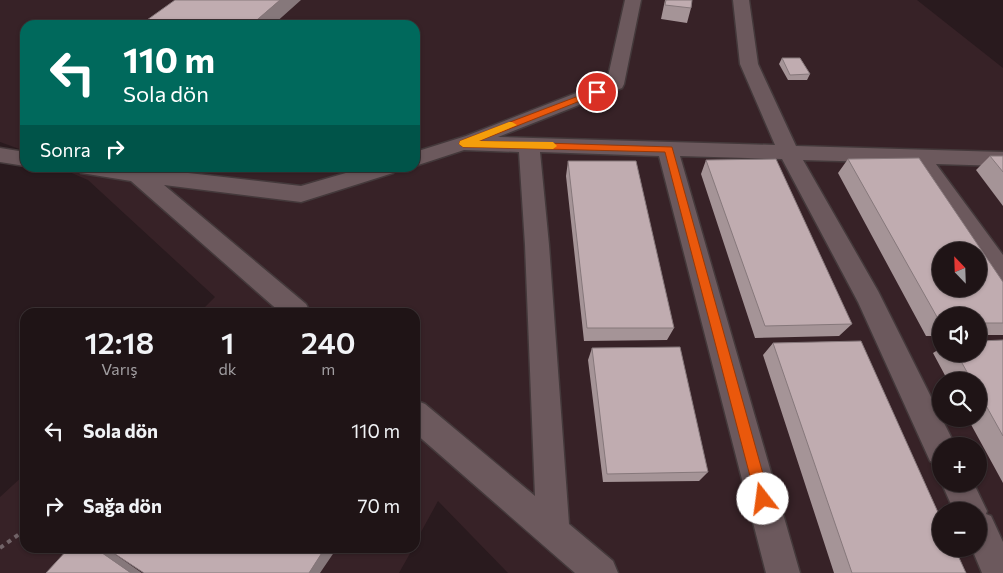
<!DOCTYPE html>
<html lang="tr">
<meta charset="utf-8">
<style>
:root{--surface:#1f1416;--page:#271d1f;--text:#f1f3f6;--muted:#a19ea1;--line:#3c3335}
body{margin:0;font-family:Commissioner,sans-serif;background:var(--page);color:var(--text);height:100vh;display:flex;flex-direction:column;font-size:19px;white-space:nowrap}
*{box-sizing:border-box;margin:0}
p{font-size:16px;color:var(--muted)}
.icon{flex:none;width:28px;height:28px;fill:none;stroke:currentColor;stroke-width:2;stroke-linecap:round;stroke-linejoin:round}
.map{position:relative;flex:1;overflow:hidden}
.sheet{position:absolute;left:20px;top:308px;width:400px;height:245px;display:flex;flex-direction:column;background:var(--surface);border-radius:15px;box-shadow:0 1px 4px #0004,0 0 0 1px var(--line)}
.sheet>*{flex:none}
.guide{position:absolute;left:20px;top:20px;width:400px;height:152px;border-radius:15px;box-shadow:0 1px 4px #0004,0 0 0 1px var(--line);background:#00695c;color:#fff;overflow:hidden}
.needle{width:32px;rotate:337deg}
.controls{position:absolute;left:932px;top:242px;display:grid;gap:10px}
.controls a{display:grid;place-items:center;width:55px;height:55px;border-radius:50%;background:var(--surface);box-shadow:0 1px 4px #0004,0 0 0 1px var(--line);font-size:25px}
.pin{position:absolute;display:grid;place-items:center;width:42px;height:42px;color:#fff;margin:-21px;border:2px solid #fff;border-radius:50%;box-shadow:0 1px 5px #0007}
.me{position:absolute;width:55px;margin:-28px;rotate:345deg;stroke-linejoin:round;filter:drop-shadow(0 0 4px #0008)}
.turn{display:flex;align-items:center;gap:18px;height:105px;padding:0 20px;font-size:22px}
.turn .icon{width:65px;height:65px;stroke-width:2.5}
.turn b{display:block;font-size:35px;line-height:42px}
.then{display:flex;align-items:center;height:48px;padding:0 20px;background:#0003;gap:10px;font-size:19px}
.eta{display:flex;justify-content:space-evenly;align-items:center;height:85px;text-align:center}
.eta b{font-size:30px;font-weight:600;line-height:35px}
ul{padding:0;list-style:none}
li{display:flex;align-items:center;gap:15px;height:75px;padding:0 20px}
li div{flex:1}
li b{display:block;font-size:19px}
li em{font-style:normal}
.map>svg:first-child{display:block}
.built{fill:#372227;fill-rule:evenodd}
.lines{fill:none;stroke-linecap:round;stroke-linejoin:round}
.street-casing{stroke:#44393b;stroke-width:3}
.path{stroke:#726468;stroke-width:4;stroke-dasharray:4.5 4.5;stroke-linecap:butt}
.street{fill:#6c595d;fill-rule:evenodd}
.wall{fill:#a59497}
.shaded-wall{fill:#86787b}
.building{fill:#c0acb0;stroke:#86787b;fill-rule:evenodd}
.route{fill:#ea580c;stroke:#983908}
.slow{fill:#f59e0b}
</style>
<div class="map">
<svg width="1003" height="573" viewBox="0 0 1003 573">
<rect width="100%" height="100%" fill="#291a1e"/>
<path class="built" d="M0 0H917L1003 68V573H508L438 501 415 543V312H200L215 297 88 180 60 168H415V25H25V151L0 142ZM941 251H979V289H941ZM941 316H979V354H941ZM941 381H979V419H941ZM941 446H979V484H941ZM941 511H979V549H941Z
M25 474V548H413L399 573H0V497Z"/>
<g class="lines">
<g class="street-casing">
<path id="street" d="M625 0H641L624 84 622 88 498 137 775 145 740 64 733 0H749L758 64 796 146 1003 152V166L936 164 1003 255V284C991 280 979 264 979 251H974L913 163 803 160 878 291 952 439 955 446H941V465L930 461 858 302 782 159 680 156 800 573H766L659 156 540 152 549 245 569 524 613 561 618 573H575L415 433V400L425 404 535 496 525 245 519 152 464 150 415 166V152L466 136 607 81Z
M0 148 25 152V166L0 162Z
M78 168H145L301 186 363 168H397L393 173 301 202 164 185 306 304 310 312H280L131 181 81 173Z
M942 484H974L987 511 986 514 991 516 1003 542V573H982L972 549H979V511H954Z"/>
</g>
<path class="path" d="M0 548 25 530"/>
<use href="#street" class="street"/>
</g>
<path class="wall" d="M665 0H692L691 8 687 23 661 19Z
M782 58 810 74 807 80H788L779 64Z
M990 156H1003V206L976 170Z
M848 159 1003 282V335H979V316H941V336H926L838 173Z
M706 160 852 324 839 336 755 338 701 174Z
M568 161 674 328 667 340 584 341 566 176Z
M1003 340V483L968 419H979V381H948L933 353 941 348V354H979Z
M773 343 966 573H834L763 355Z
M592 348 708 472 699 481 603 482 588 360Z"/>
<path class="shaded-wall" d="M280 0H301L273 25H251Z
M95 548H106L142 573H131Z
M325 548H337L320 573H309Z"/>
<path class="building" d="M175 0H280L251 25H140Z
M666 0H692L691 8 665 5Z
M782 58H800L810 74 790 75Z
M990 156H1003V172Z
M919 158 1003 282V323H979V316H941V324L848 159ZM941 251H979V289H941Z
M776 159 852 324 765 326 706 160Z
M568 161H636L674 328H587Z
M1003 340V436L979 393V381H972L957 354H979V341Z
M861 341 941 519V549H955L966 573H852L773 343Z
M680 347 708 472 607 474 592 348Z
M69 548H95L131 573H46Z
M106 548H325L309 573H144Z"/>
<path class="route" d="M597 89 600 90V93L479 141 672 147 770 499 768 504 763 506 758 504 756 499 665 152 463 147 459 144 460 141Z"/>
<path class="slow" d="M509 122H512L517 125 479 141 553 142 557 146 553 149 463 147 459 144 460 141Z"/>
</svg>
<div class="controls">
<a><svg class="needle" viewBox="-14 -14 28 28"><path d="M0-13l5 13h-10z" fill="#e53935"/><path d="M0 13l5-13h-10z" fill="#a19ea1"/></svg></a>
<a><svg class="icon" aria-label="sound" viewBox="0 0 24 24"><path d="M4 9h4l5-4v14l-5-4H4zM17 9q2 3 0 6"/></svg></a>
<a><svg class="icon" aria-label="search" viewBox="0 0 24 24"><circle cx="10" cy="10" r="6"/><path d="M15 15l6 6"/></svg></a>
<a>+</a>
<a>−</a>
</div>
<div class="pin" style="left:597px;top:92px;background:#d93025"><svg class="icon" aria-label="arrive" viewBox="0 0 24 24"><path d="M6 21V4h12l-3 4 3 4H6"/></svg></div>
<svg class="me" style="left:763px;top:499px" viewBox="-20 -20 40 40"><circle r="19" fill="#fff"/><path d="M0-13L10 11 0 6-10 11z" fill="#ea580c"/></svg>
<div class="guide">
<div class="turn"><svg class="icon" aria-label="left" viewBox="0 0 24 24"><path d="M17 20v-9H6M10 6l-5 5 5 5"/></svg><div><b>110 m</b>Sola dön</div></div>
<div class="then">Sonra<svg class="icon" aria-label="right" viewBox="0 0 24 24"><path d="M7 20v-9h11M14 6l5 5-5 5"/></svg></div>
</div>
<section class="sheet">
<div class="eta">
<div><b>12:18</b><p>Varış</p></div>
<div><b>1</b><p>dk</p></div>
<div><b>240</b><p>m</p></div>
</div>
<ul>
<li><svg class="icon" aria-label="left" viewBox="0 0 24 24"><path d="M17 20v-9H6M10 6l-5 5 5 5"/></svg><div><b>Sola dön</b></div><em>110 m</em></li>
<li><svg class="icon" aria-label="right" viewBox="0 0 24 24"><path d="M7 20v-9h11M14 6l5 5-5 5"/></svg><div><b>Sağa dön</b></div><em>70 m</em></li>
</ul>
</section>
</div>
